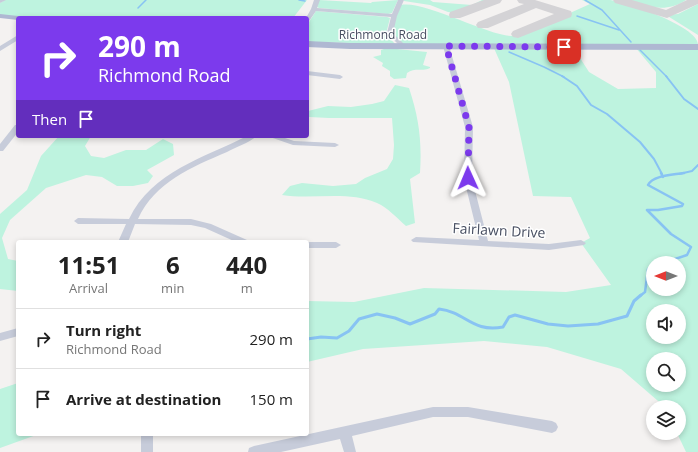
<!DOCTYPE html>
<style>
:root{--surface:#fff;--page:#f2f2f2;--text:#222;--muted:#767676;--line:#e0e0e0}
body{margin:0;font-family:"Open Sans",sans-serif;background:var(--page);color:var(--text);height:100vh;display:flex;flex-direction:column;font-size:15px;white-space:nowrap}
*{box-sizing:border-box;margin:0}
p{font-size:13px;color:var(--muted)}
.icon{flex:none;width:22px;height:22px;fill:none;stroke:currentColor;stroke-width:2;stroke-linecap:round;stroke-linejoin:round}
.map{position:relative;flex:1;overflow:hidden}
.sheet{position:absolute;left:16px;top:240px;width:293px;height:196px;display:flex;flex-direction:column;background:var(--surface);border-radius:4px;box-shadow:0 2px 6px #0003}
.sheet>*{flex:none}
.banner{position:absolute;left:16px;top:16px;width:293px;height:122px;border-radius:4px;box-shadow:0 2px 6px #0003;background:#7c3aed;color:#fff;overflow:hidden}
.needle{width:26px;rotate:270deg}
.buttons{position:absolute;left:646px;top:256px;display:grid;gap:8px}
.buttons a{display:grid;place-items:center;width:40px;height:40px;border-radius:50%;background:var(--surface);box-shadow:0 2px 6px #0003;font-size:20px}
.pin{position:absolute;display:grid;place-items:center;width:34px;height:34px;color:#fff;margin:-17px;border-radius:8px;box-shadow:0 2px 6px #0006}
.me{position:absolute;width:44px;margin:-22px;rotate:359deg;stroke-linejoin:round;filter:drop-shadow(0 0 3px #0008)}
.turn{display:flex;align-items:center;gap:14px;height:84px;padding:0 16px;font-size:18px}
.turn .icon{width:52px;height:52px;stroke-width:2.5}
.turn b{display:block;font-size:28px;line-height:34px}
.then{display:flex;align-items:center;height:38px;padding:0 16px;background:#0003;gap:8px;font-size:15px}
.eta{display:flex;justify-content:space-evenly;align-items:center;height:68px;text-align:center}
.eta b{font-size:24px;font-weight:700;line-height:28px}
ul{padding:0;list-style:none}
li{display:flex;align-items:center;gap:12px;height:60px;padding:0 16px;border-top:1px solid var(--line)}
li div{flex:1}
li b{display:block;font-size:15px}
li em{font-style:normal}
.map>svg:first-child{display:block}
.green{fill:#bef3df;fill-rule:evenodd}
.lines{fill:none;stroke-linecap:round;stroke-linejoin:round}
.stream-far3{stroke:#88c3f3;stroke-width:1.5}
.stream-far2{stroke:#88c3f3;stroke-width:2}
.stream-far1{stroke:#88c3f3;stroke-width:2.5}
.stream{stroke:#88c3f3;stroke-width:3}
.taxiway{fill:#d4d3d6;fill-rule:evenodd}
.minor{fill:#c7ccda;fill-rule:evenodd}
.primary{fill:#afb8d2;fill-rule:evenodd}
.route{stroke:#7c3aed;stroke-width:7;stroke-dasharray:0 12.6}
.labels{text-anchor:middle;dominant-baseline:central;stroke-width:3;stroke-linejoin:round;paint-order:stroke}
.far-street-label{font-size:12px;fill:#474e61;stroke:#fff}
.street-label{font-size:14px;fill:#474e61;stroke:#fff}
</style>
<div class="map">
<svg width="698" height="452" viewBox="0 0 698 452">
<rect width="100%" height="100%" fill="#f4f2f1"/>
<path class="green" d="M5 0H307L293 18H18L0 16V3Z
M319 0 371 3 372 2 398 0 392 13 388 14 319 8 317 7Z
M404 0H430L433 2 472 5 482 0H492L458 13 448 12 430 5 404 1Z
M582 0C591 0 601 0 610 0 626 2 697 26 698 44H404L399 41 391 33 392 27 401 5C423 0 485 34 510 36L520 35 566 14 564 12 570 13 590 4Z
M625 0H686C665 14 647 6 625 0Z
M698 4V35L666 15 678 14Z
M316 11 387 17 390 18 386 34 395 44 307 42V25Z
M493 46 573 47 589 72 618 89 656 88V72L635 47 698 49V452H686L677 433H679V407H665L621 369 547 347 484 341 363 349 307 362V301L354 302 424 288 566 292 611 285 581 243 590 238 571 197 533 196 509 82ZM653 263H679V289H653ZM653 311H679V337H653ZM653 359H679V385H653Z
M387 48 427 52 423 65 430 67V68C422 72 415 67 407 73L406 78 394 79 390 76V71L382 66 383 63 373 57 381 55V50Z
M395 85 409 88C419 118 422 141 420 173L410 179 415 223 406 226C397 218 388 208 377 203 347 190 313 200 282 195L290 186 302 183 333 186 356 184 365 178 387 169 393 159 394 145 392 118H329L309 117 308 111 328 106 351 107 372 104 384 101Z
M59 136H91L85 146 91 156 104 158 126 150H146L163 139 173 144 174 155 147 170 153 176 148 183 133 186H117L102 177 86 175 46 188 10 220 2 238 8 259 18 261V291L0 289V214L27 190 41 156Z
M18 383V434H39L0 448V389Z"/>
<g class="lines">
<path class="stream-far3" d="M299 0 305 1
M585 0 602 10 631 42
M138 8 146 0
M577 16 619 30
M640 50 667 77
M509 52 544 67 564 77"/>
<path class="stream-far2" d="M562 76 577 86 591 105 607 114 640 142 654 159 662 174
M666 76 684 99 698 109
M679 174 692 171 698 165"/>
<path class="stream-far1" d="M661 173 663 177
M663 263 687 255 691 247 671 234 647 210H658L682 206 683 204 648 185C653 175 673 175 684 173
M640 296 645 292 648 269 653 267"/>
<path class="stream" d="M307 339 321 337 337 338 349 331 359 319 377 314 395 318 410 324 435 314 439 309C466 312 472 333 503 327L509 317 515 315 548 324 568 326 598 324 627 316 634 301 641 295"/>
<path class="taxiway" d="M484 0H502L500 3 460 18H450L449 15 450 12Z
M517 0H535L571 11 572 14 571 17 518 38 513 37 511 34 513 31 554 14 536 8 488 28H478L476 25 478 22 524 4 519 3Z
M613 0H632L666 10 687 0H698V4L667 18 615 3Z"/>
<path class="minor" d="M0 0H6L0 3Z
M314 0H320L317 8 392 14 398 0H404L397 16 393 33 406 46 401 47 387 33 391 17 316 11 309 21 307 22V18H306L311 9Z
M18 35V40L0 51V46Z
M446 44 449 46 473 127 472 179 488 241 549 244 581 240 586 243 584 245 549 250 413 242 411 240 416 237 479 240 464 179 465 127 443 46Z
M307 71 340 75 343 77 340 79 307 75Z
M15 125H18V132L3 151H0V144Z
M247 136H257C249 143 236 147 227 152 192 167 155 182 138 219H191L211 224 247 240 249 242H236L205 228 191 225 135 224 128 242H118L126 224H78L74 221 78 218 129 219C152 171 204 158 247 136Z
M267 136H279L294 141 335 143 339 145 335 147 293 145Z
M307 242H336L341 245 336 248H307Z
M18 328V336L0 341V333Z
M433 407H468L552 421 556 423 558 427 556 431 552 433 468 417H433L352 436 356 452H344L340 439 281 452H248L249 448 254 446Z
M141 434H153V452H141Z"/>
<path class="primary" d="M0 14 18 16 22 18H18V20L0 18Z
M307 41 350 43 698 44V50L350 49 307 47Z"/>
</g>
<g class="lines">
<path class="route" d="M468 178 469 127 446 46 564 47"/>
</g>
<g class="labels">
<g class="far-street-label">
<text x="383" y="34">Richmond Road</text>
</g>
<g class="street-label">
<text transform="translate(499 230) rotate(3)">Fairlawn Drive</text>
</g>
</g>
</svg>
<div class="buttons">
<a><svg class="needle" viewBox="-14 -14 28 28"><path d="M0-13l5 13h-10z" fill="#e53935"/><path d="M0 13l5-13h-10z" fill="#767676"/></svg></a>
<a><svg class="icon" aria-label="sound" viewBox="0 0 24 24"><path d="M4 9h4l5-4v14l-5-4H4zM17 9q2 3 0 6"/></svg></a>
<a><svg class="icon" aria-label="search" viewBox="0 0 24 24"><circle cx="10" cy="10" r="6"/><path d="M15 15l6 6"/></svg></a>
<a><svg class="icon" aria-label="layers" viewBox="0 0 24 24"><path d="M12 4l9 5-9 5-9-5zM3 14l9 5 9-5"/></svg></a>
</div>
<div class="pin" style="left:564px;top:47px;background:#d93025"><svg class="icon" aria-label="arrive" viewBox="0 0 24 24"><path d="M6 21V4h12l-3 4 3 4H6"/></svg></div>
<svg class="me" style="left:468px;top:178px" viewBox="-20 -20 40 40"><path d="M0-17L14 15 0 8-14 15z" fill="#7c3aed" stroke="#fff" stroke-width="4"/></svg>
<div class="banner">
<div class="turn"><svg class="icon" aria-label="right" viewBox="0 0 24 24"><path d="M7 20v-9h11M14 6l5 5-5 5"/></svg><div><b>290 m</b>Richmond Road</div></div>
<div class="then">Then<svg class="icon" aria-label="arrive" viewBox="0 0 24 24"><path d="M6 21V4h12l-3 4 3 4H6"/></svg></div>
</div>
<section class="sheet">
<div class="eta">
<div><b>11:51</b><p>Arrival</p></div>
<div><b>6</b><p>min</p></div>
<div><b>440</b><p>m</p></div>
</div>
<ul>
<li><svg class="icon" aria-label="right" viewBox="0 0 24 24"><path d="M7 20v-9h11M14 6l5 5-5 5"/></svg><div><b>Turn right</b><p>Richmond Road</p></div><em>290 m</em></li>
<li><svg class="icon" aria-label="arrive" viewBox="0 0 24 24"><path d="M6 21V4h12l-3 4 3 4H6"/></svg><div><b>Arrive at destination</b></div><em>150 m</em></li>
</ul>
</section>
</div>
